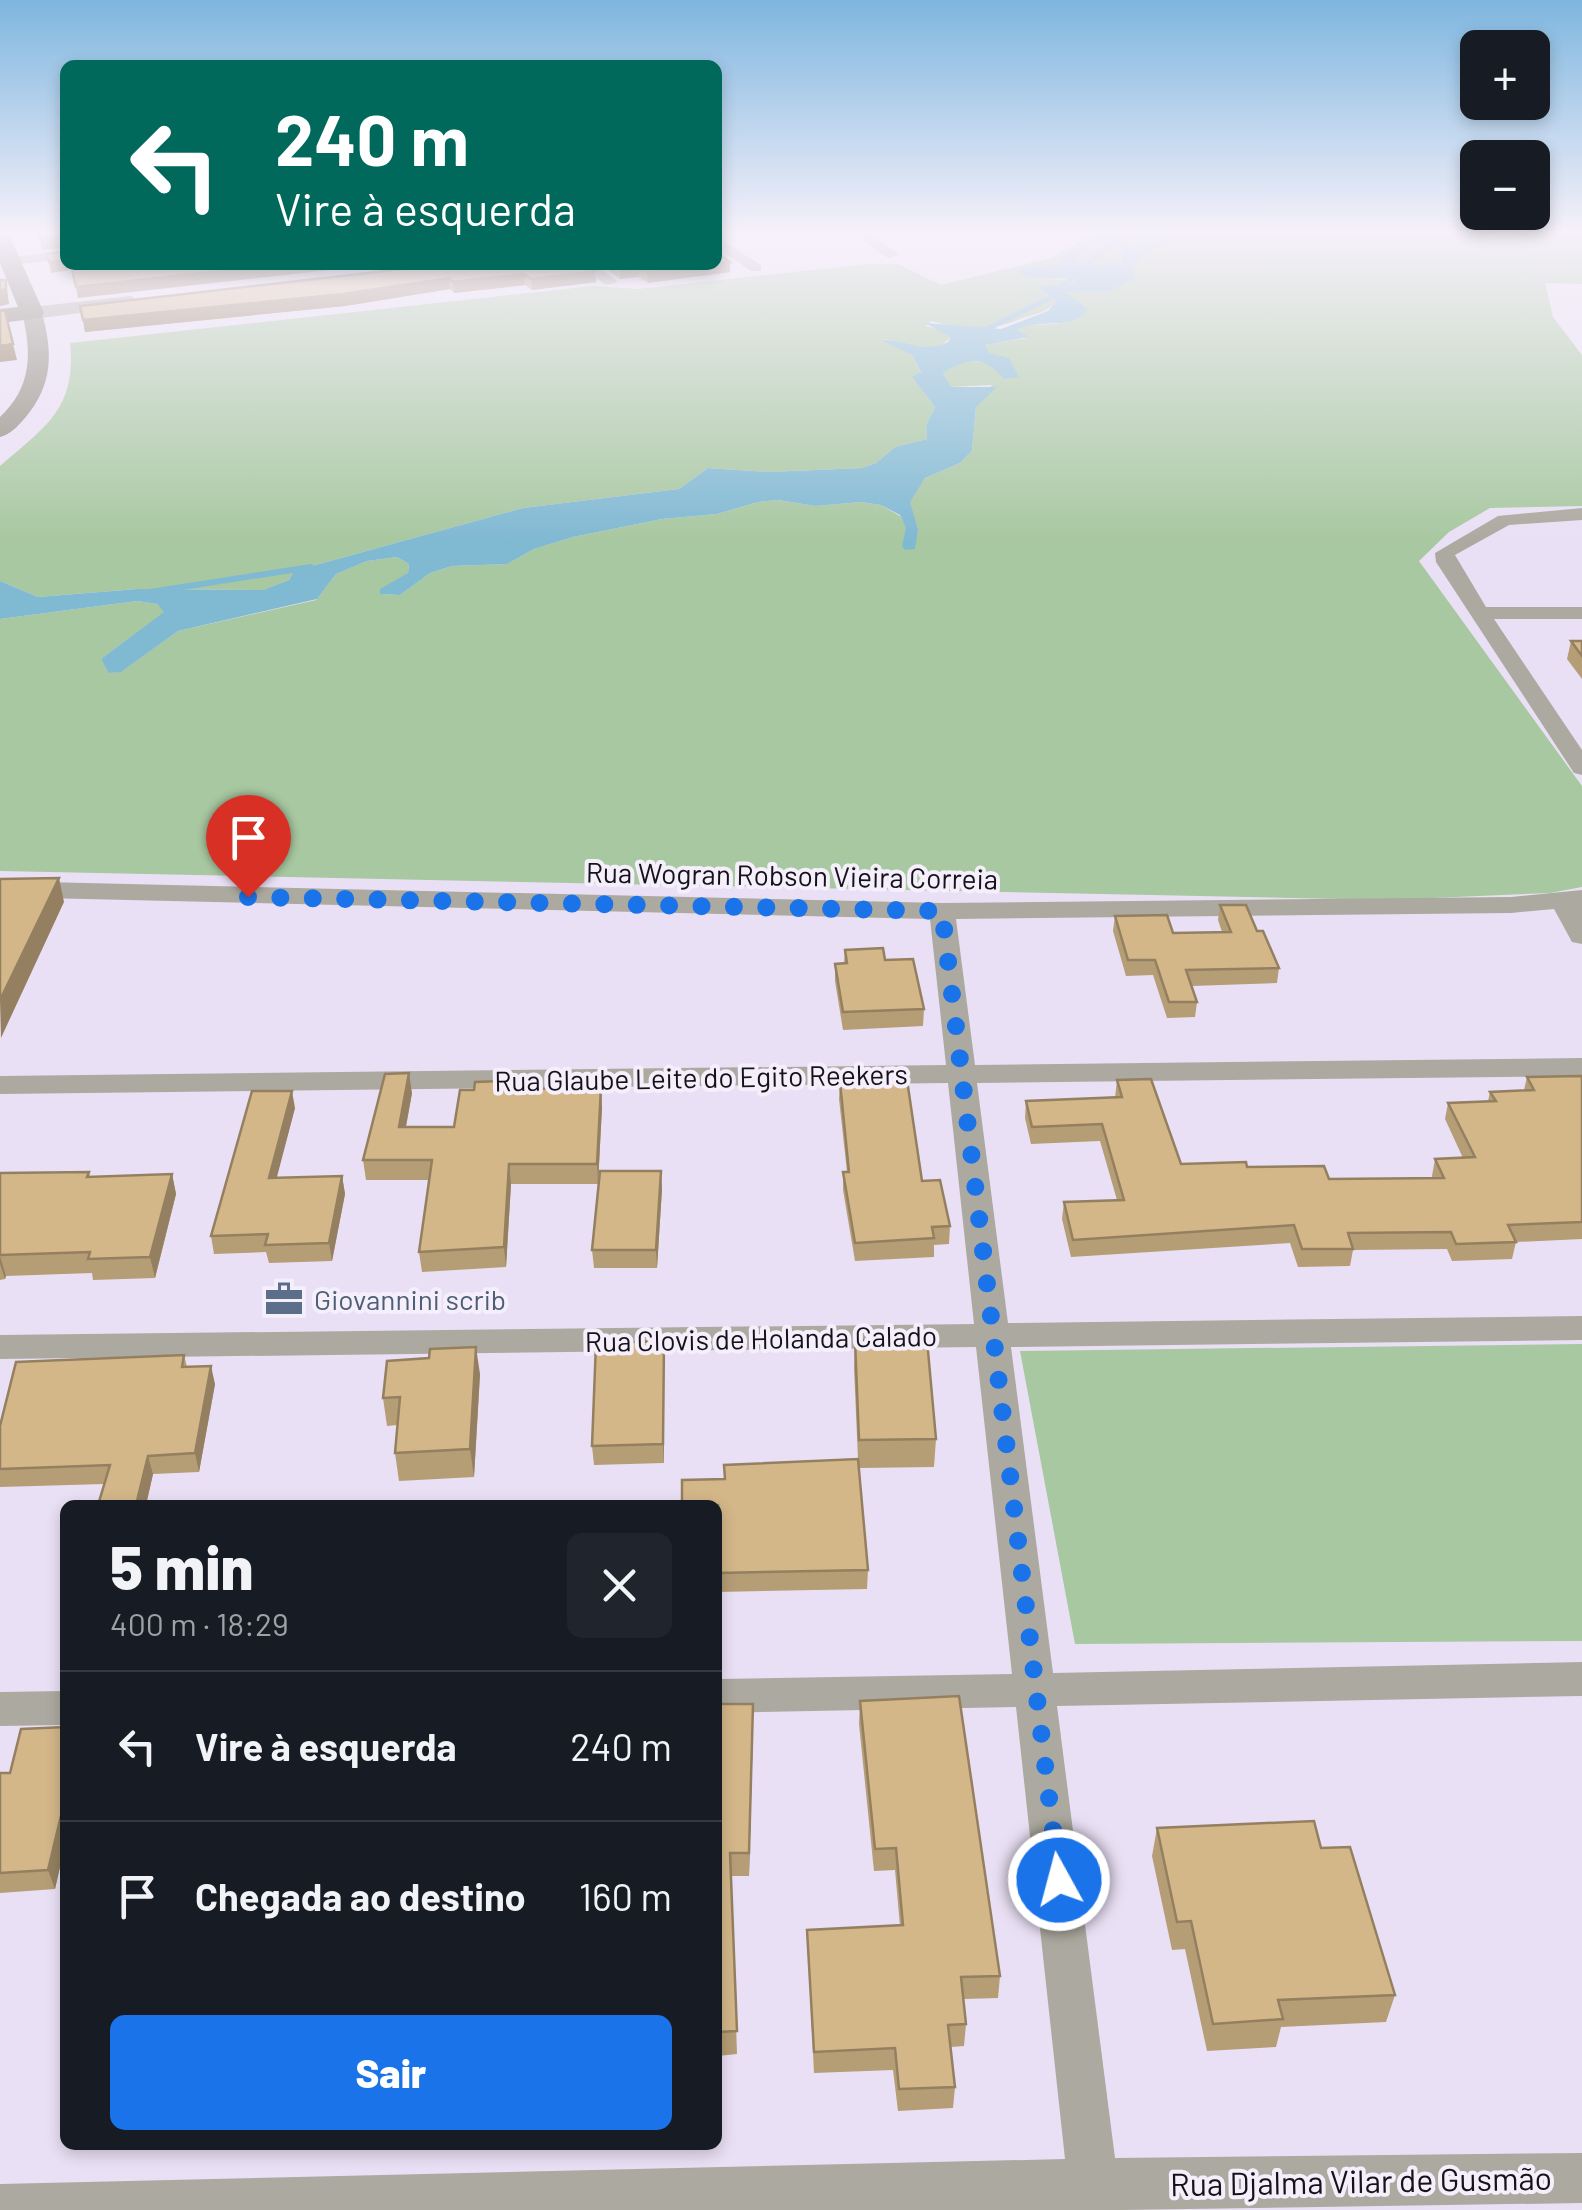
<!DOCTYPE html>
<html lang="pt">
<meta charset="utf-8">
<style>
:root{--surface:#171b24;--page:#20242c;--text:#f1f3f6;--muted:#9ea1a6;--line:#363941;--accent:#1a73e8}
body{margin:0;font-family:Barlow,sans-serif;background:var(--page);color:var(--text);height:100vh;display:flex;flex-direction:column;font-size:38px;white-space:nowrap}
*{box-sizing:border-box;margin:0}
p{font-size:32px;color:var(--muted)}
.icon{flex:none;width:55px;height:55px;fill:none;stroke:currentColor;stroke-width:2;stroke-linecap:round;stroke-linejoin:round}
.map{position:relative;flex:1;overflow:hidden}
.drawer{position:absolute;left:60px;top:1500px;width:662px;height:650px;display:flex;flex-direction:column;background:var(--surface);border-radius:15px;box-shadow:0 5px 15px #0003}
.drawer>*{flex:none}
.guide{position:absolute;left:60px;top:60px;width:662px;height:210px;border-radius:15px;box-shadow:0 5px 15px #0003;background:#00695c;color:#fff;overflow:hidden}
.tools{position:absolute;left:1460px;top:30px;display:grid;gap:20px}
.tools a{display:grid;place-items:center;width:90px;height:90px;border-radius:15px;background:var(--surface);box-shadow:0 5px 15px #0003;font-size:50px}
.pin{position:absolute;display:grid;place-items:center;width:85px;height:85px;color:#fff;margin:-102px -42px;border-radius:50% 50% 50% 0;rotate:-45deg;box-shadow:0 0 10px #0007}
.pin .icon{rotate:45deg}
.me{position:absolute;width:110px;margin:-55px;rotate:353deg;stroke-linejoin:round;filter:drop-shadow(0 0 8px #0008)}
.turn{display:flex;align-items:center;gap:35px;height:210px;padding:0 50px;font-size:45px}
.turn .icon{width:130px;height:130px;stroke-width:2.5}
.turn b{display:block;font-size:70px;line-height:85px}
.round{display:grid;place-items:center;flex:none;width:105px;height:105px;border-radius:15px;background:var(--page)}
.summary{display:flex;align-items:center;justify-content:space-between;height:170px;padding:0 50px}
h1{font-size:60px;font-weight:800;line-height:75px}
.action{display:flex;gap:20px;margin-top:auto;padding:20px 50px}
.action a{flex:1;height:115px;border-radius:15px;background:var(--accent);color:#fff;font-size:40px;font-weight:800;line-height:115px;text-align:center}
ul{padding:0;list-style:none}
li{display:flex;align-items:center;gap:30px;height:150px;padding:0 50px;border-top:2px solid var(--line)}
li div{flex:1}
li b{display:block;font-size:38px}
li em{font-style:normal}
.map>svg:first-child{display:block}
.green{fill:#a8c8a1}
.water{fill:#80b9d2}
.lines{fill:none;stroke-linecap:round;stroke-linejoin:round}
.stream-far1{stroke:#80b9d2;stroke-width:5}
.stream{stroke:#80b9d2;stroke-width:6}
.minor{fill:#aca9a0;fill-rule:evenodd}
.tertiary{fill:#aca9a0;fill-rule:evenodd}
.secondary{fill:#908c7e;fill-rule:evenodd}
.primary{fill:#7c7766;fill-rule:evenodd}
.wall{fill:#b59d76}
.shaded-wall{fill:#948060}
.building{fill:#d3b789;stroke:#948060;stroke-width:2.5}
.route{stroke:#1a73e8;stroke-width:18;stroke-dasharray:0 32.4}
.labels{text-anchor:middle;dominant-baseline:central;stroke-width:8;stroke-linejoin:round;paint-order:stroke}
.street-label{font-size:28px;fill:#151219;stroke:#f5effc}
.service-label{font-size:28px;fill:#4e5e75;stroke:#f5effc;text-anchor:start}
.near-street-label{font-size:32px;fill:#151219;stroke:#f5effc}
</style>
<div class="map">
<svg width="1582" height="2210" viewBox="0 0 1582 2210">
<rect width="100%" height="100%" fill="#eae0f5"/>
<path class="green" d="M1096 232H1156L1143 235 1147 244 1134 248 1112 242 1115 237 1099 241 1123 250 1121 263 1102 265 1073 260 1082 247 1054 280 1079 279 1073 284 1039 288 1056 301C1046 314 1035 313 1020 319 986 333 967 330 931 321L926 326 945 331 950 337C933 359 905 342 883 339L912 355 921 373 913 378 935 407 926 425 927 439 895 447 876 463 862 468 769 472 708 468 679 489 523 508 294 571 289 580 263 590 137 589 38 597 0 581V466C45 427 77 408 70 343L593 286 638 289 869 264H898L941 285 1051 258Z
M1178 232H1582V284L1545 283 1553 317 1582 355V506L1490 508 1449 532 1419 561 1582 786V887L1550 893 1386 900 0 871V619L137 601 157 604 165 612 101 659 110 673 122 671 178 631 316 600 336 574 367 561 397 557 409 564 408 573 380 594 400 595 430 573 452 566 507 564 534 549 573 537 662 519 717 514 758 502 778 500 815 506 861 502 881 505 900 516 907 528 918 529 909 502 925 478 960 463 972 451 976 407 992 385 950 387 943 373 963 360 991 363 984 345 1027 338 1017 330 1025 325 1058 324 1067 297 1064 292 1109 291 1142 258Z
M1582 1344V1641L1075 1644 1020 1351Z"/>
<path class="water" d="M1156 232H1178V235L1142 257 1133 269 1134 279 1109 291 1064 292 1088 309C1073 332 1038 317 1017 330L1029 337 985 345 989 353 1009 358 1019 377 1004 379C984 355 969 357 943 373L951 387H997L976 407 972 451 960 463 925 478 910 502 918 529 915 549 905 550 902 546 906 528 900 515 881 505 861 502 815 506 778 500 758 502 717 514 662 519 573 537 534 549 507 564 452 566 430 573 400 595 380 594V589L408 573 409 564 397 557 367 561 336 574 317 599 178 631 121 672 109 673 101 659 164 612 157 604 137 601 0 619V581L38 597 137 589 263 590 289 580 294 571 523 508 679 489 708 468 769 472 862 468 876 463 895 447 927 439 926 425 935 407 912 377 921 372 912 355 881 340C905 339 922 354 948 342L950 337 925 323 1001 329 1048 311 1056 301 1038 287 1073 284 1078 279 1031 278 1012 270 1058 264C1065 253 1079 243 1090 250L1078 253 1074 260 1102 265 1121 263 1123 250 1098 240 1097 236H1116L1113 242 1134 248 1147 244 1142 235Z"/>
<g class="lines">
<path class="stream-far1" d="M979 333 1048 299 1125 232"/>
<path class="stream" d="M150 592 311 567"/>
<path class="minor" d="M851 232H868L900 255 888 258Z
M718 238 761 265V271H751L718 248Z
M65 251V259L12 265 5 261 12 257Z
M579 265H596L618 282 606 285Z
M1582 508V520L1509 525 1455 555 1486 607H1582V619H1494L1582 750V775L1574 773 1436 562 1435 553 1498 516Z
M0 881 942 903 1511 897 1582 890V944L1572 942 1554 909 1511 913 956 919 975 1065 1582 1058V1076L977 1083 1008 1323 1582 1316V1340L1011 1347 1053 1673 1582 1662V1696L1057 1706 1115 2158 1582 2153V2203L1121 2210H0V2184L1065 2159 1016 1707 718 1713V1679L1012 1674 976 1347 0 1359V1335L974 1324 948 1083 0 1094V1076L946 1065 930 919 0 897Z
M65 1691V1725L0 1726V1692Z"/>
<path class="tertiary" d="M718 232H755L746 237 718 240Z
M131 296 140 302 138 306 32 319 22 313 32 307Z"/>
<path class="secondary" d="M32 307 42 313C53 353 53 385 25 418 17 427 11 434 0 437V417C32 387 32 353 22 313Z"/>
<path class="primary" d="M0 232 10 237 44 313 40 318 0 323V309L18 307 0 263Z"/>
</g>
<path class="wall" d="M730 262V272L648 283 638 277 620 279 601 265H718Z
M438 265 595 271 596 282 532 290 525 285 454 293 450 289 345 306 85 332 80 306Z
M1571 641H1582V679L1567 659Z
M1220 905 1279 968 1277 983 1192 986 1197 1002 1195 1017 1167 1018 1153 975 1126 976 1113 931 1115 916 1173 933 1222 932 1218 920Z
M845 950 885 960 924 1009 923 1026 843 1030 835 981V964L844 963Z
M1582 1076V1239L1516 1242 1512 1259 1452 1261 1447 1249 1353 1250 1350 1266 1298 1267 1290 1243 1071 1257 1062 1219 1064 1202 1117 1200 1100 1141 1031 1144 1025 1118 1026 1101 1115 1098 1117 1080 1181 1164 1247 1167 1329 1179H1433L1432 1176 1435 1159 1463 1158 1445 1119 1448 1103 1488 1101 1490 1092 1524 1090 1527 1077Z
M840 1082 922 1181 950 1226 949 1244 934 1245V1257L855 1261 843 1190V1172H847L839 1099Z
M530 1089 602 1107 598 1184H511L506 1267 422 1272 419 1252 429 1180H366L363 1160 412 1093 406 1127H454Z
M295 1108 276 1178 342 1176 345 1194 332 1261 269 1263 266 1252 214 1254 211 1236Z
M89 1172 90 1177 172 1174 176 1194 155 1278 93 1280 92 1273 6 1276 5 1279 0 1280V1173Z
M662 1189 657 1268H594L592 1250Z
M855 1340 936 1439 934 1467 859 1468 868 1570 867 1589 718 1592V1505L724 1479 858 1459 854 1368Z
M184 1355 187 1367 215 1384 199 1472 153 1474 146 1505H98L104 1484 0 1487V1426Z
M664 1359V1463L594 1465 592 1446Z
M480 1374 474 1477 399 1481 395 1453 397 1425 387 1426 383 1398Z
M860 1701 1000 1976 998 1998 964 1999 966 2024 964 2046 951 2047 955 2087 953 2108 898 2111 893 2070 814 2073 807 1930 900 1926 895 1870 874 1871 859 1724Z
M718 1704H753V1728L749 1876H731L737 2054 718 2056Z
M65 1727V1845L55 1889 0 1893V1773H10Z
M1157 1828 1321 1848 1395 1995 1386 2022 1281 2027 1276 2047 1207 2051 1185 1949 1172 1950 1152 1856Z"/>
<path class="shaded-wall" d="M65 238V248L42 250 40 239Z
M65 260V265H71L72 270 51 273 49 262Z
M730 262V272L648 283 647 272 703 265H718V263Z
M275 265H374L78 298 76 287Z
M638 266V277L620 279V268Z
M595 271 596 282 532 290 531 279Z
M524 274 525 285 454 293 453 282Z
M449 278 450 289 345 306 85 332 83 320Z
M6 280 9 304 0 306V291Z
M13 344 17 360 0 362V346Z
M59 878 64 902 1 1038 0 1000Z
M409 1073 412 1093 402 1147 399 1127Z
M601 1087 602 1107 598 1184 597 1164Z
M292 1091 295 1108 272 1196 269 1178Z
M509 1164 511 1184 506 1267 504 1247Z
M661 1171 662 1189 657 1268 656 1250Z
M172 1174 176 1194 155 1278 150 1257Z
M342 1176 345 1194 332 1261 329 1243Z
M0 1256 6 1276 5 1279 0 1264Z
M664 1341V1463L663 1444Z
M476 1347 480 1374 474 1477 470 1449Z
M211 1366 215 1384 199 1472 195 1453Z
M148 1456 153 1474 146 1505H136Z
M753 1704V1728L749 1876V1853Z
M65 1799V1845L55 1889 48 1870Z"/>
<path class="building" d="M38 232H65V238L40 239Z
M65 251V260L49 262 46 254Z
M718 253 730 262 718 263Z
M71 265H275L76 287Z
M438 265H587L595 271 531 279 524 274 453 282 449 278 343 294 83 320 80 306Z
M615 265H703L647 272 638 266 620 268Z
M0 280H6V289L0 291Z
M0 310 5 311 13 344 0 346Z
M1571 641H1582V656Z
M59 878 0 1000V879Z
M1220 905H1246L1257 931H1263L1279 968 1186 970 1197 1002H1169L1155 960H1128L1115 916 1167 915 1173 933 1231 932Z
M883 948 885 960 913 959 924 1009 843 1012 835 964 847 963 845 950Z
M409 1073 399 1127H454L460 1090H474L475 1082 529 1080 528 1089 601 1087 597 1164H509L504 1247 419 1252 432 1160H363L385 1074Z
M1582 1076V1222L1508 1225 1516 1242 1456 1244 1451 1232 1348 1233 1353 1249H1302L1294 1225 1073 1240 1064 1202 1124 1200 1102 1124 1032 1127 1026 1101 1122 1097 1117 1080 1151 1079 1181 1164 1246 1162 1247 1167 1324 1166 1329 1179 1444 1178 1435 1159 1475 1157 1448 1103 1496 1101 1490 1092 1534 1090 1527 1077Z
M907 1080 922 1181 940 1180 950 1226 932 1227 934 1238 855 1243 843 1172H849L840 1082Z
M252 1091H292L269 1178 342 1176 329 1243 265 1245 268 1234 211 1236Z
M600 1171H661L656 1250H592Z
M89 1172 87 1177 172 1174 150 1257 88 1259 90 1252 0 1255V1173Z
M855 1340H927L936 1439 859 1440Z
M664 1341 663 1444 592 1446 596 1343Z
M476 1347 470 1449 395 1453 400 1397 383 1398 387 1361 429 1358 430 1349Z
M184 1355 182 1367 211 1366 195 1453 148 1456 136 1505H98L110 1465 0 1469V1426L16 1362Z
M858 1459 868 1570 718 1573V1505H682V1480L725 1479 724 1465Z
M959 1696 1000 1976 961 1977 966 2024 948 2025 955 2087 899 2089 895 2048 814 2052 807 1930 903 1925 896 1848 875 1849 860 1701Z
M718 1704H753L749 1853H730L737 2031 718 2032Z
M65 1727V1799L48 1870 0 1873V1773H10L21 1729Z
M1314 1821 1321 1848 1350 1847 1395 1995 1278 2000 1283 2019 1213 2024 1191 1921 1177 1922 1157 1828Z"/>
<linearGradient id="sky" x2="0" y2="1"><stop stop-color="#7eb6df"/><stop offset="0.43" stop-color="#f6f1fa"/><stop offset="1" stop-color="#f6f1fa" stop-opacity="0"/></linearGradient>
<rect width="1582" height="541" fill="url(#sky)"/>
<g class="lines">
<path class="route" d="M248 897 942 911 1059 1880"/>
</g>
<defs>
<g id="office-bare" transform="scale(3)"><path d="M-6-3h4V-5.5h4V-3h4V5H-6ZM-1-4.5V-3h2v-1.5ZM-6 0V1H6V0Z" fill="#5c6f8a" stroke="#f5effc" stroke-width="2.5" paint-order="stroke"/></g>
</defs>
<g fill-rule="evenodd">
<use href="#office-bare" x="284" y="1299"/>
</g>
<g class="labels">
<g class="street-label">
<text transform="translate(792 875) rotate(1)">Rua Wogran Robson Vieira Correia</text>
<text transform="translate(701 1077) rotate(-1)">Rua Glaube Leite do Egito Reekers</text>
<text transform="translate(761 1338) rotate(-1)">Rua Clovis de Holanda Calado</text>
</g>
<g class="service-label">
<text x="314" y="1299">Giovannini scrib</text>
</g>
<g class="near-street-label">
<text transform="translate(1361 2180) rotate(-1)">Rua Djalma Vilar de Gusmão</text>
</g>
</g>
</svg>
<div class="tools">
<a>+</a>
<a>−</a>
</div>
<div class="pin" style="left:248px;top:897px;background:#d93025"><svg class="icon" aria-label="arrive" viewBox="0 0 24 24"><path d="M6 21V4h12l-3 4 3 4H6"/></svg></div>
<svg class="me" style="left:1059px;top:1880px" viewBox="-20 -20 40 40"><circle r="17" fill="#1a73e8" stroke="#fff" stroke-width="3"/><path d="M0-11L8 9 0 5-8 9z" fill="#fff"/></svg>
<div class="guide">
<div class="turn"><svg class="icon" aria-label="left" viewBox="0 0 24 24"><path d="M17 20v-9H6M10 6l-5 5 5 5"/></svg><div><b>240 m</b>Vire à esquerda</div></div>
</div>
<section class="drawer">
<div class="summary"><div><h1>5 min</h1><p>400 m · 18:29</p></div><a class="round"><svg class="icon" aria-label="close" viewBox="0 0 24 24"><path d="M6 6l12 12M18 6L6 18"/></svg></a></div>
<ul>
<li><svg class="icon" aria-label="left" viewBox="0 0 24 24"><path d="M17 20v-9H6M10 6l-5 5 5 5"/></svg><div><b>Vire à esquerda</b></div><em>240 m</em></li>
<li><svg class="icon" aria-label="arrive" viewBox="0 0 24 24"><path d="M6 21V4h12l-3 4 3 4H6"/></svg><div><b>Chegada ao destino</b></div><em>160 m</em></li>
</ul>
<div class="action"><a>Sair</a></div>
</section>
</div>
